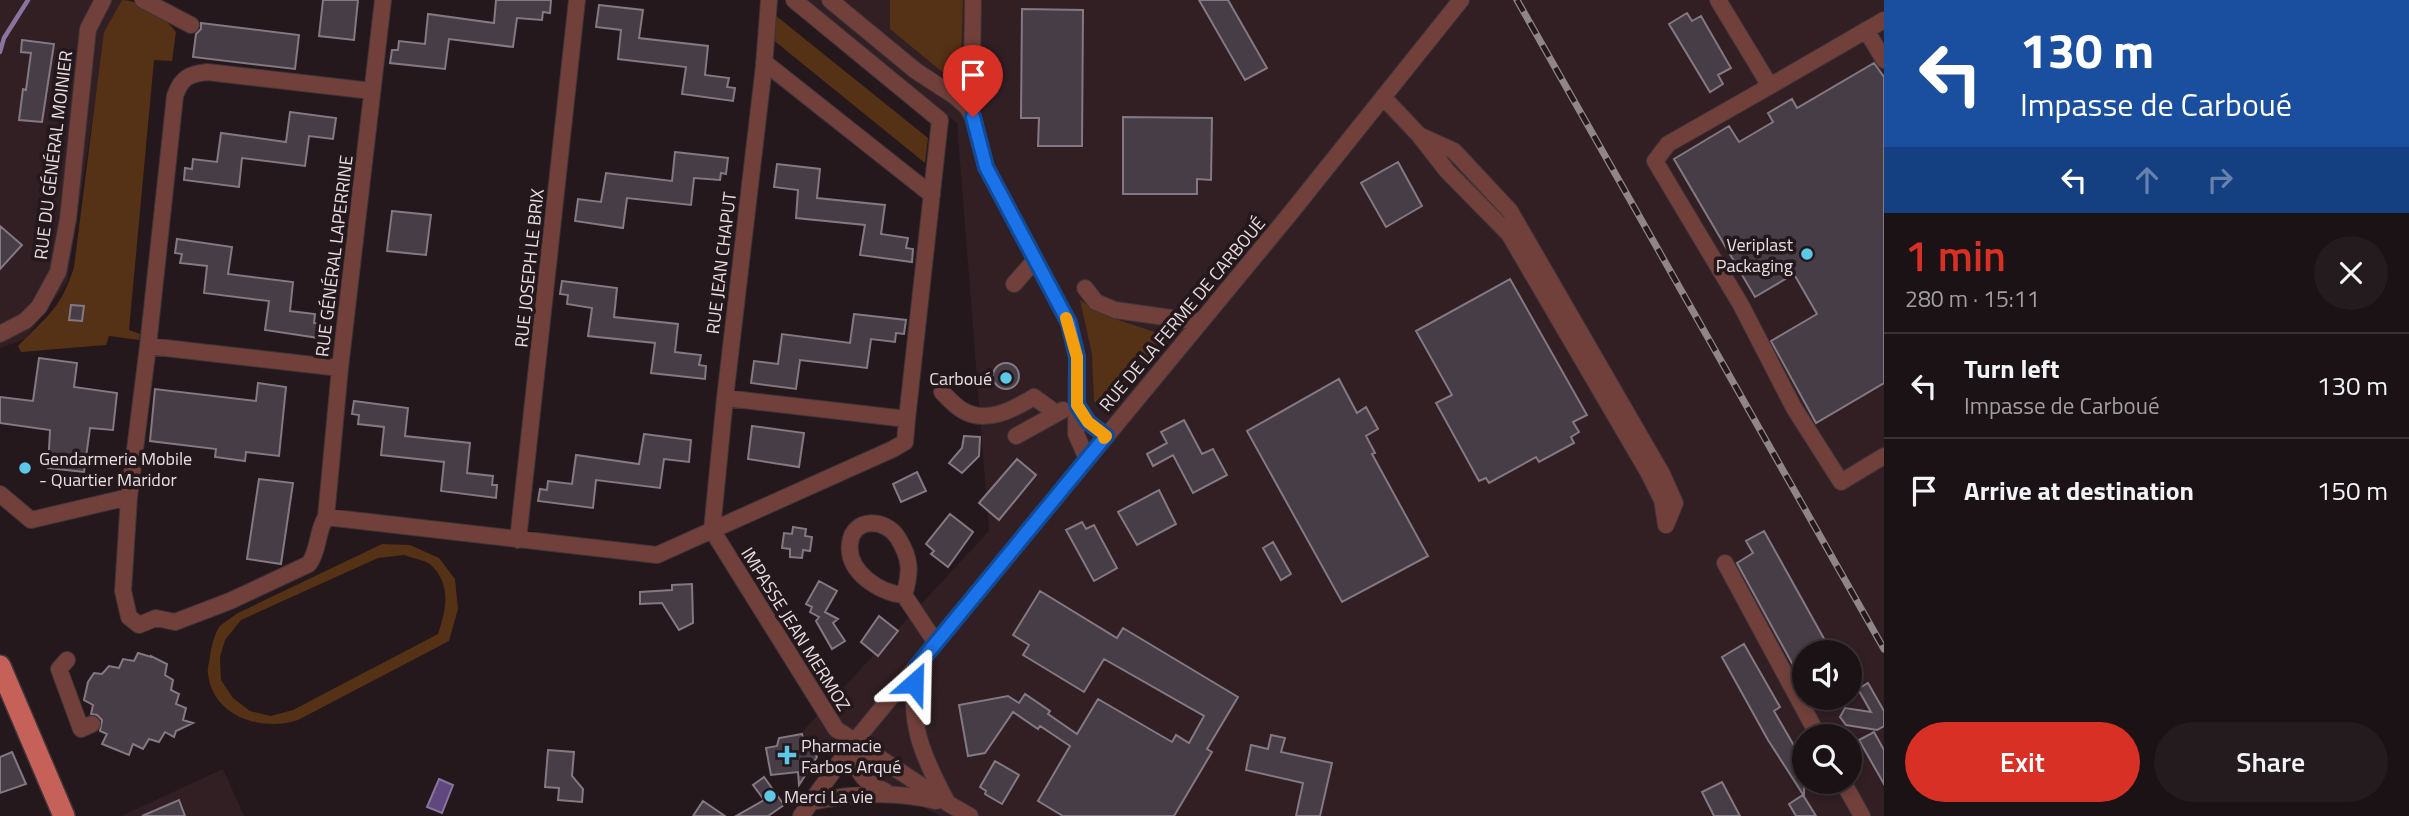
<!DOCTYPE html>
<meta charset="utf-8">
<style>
:root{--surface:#1b1215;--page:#241b1e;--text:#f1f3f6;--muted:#a09ea0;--line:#393234;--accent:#d93025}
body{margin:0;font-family:"Titillium Web",sans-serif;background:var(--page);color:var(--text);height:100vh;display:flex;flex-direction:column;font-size:26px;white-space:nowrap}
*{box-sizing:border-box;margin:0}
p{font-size:23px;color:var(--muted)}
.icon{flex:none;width:38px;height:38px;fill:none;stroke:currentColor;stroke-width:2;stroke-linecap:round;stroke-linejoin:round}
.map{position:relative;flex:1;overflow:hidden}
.sheet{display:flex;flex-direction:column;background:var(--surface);width:525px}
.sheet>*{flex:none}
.banner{background:#1a4fa0;color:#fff;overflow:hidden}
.fabs{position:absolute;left:1792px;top:640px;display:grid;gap:14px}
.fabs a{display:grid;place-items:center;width:70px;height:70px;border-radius:50%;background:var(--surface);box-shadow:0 4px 10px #0003,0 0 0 2px var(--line);font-size:35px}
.pin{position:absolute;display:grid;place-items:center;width:60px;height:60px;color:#fff;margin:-72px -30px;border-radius:50% 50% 50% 0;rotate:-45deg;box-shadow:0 0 7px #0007}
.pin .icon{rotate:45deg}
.me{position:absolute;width:77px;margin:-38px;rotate:25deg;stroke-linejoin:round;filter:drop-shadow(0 0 5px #0008)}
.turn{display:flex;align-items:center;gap:24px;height:147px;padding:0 21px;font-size:32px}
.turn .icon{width:91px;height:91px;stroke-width:2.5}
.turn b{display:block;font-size:49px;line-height:60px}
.lanes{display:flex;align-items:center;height:66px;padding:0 21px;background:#0003;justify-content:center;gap:35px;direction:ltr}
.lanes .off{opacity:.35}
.round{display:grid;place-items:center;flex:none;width:74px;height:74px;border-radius:37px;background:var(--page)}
.headline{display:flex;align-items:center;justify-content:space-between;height:119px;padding:0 21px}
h1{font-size:42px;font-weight:600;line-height:52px;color:var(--accent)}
.cta{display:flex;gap:14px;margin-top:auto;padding:14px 21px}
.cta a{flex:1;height:80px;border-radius:42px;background:var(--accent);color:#fff;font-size:28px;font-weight:600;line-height:80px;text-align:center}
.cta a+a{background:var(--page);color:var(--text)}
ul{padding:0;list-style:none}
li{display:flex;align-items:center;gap:21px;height:105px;padding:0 21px;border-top:2px solid var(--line)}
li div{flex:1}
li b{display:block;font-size:26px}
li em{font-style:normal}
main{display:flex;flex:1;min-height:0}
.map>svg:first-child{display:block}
.built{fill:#311f24;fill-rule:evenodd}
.green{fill:#553116;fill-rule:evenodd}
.water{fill:#60477e;stroke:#88749c;stroke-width:2}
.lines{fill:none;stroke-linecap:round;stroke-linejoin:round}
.stream{stroke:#88749c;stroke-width:4.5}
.building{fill:#473d46;stroke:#847882;stroke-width:2}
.minor-casing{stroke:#3f3438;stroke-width:18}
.major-casing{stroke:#3f3438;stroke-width:24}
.minor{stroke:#71403b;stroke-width:16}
.major{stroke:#c56158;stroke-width:21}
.rail-casing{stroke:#908589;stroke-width:7}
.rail{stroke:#24181c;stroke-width:4.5;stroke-dasharray:13;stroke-linecap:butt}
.route-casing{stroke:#114b97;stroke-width:18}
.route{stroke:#1a73e8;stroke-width:12}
.slow{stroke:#f59e0b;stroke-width:12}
.poi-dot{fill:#5cc7e7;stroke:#24181c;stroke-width:2.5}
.labels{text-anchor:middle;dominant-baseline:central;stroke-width:7;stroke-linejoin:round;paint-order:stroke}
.street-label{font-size:18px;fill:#e7dee1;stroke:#24181c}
.poi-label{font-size:18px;fill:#e7dee1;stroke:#24181c;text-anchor:start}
</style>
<main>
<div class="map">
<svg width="1884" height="816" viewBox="0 0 1884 816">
<rect width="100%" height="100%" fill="#24181c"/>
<path class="built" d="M0 0H122L107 27 67 282 25 339 0 348Z
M808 0H1884V816H940L810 745 802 732 989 531 957 123ZM1804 653H1850V698H1804ZM1804 737H1850V782H1804Z
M223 769 244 816H121Z"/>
<path class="green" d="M122 0C139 0 166 18 176 32L172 61 154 60 129 330 140 334 139 340 109 336 106 345 21 352 18 346C47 316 61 309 74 267L104 32Z
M890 0H963L961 61 946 75 890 29Z
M775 15 928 138 925 163 772 39Z
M1080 300 1106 316 1170 337 1112 394 1105 404 1098 406 1094 401 1092 354Z
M382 544 410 545 439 558 455 579 458 609 449 641 298 720C262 732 213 717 208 674 207 669 209 662 210 657 211 648 214 634 220 626 225 621 233 617 238 613ZM404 555C412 558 425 560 431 565 452 585 446 610 438 634L293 710 271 716 250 711 233 698 221 680 220 657 225 640 241 620 378 558Z"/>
<path class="water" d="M439 779 453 785 442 813 427 807Z"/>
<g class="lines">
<path class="stream" d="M0 52 4 38 28 0"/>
</g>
<path class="building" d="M323 0H358L354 40 319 36Z
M496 0H551L550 13 543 12 542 20 517 18 513 47 449 39 445 69 390 63 392 50H398L399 41 425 44 428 14 494 23Z
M1199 0H1228L1267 68 1245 80Z
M599 5 643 10 639 38 708 46 705 75 729 78 727 87 735 88 733 101 682 94 686 67 618 59 621 30 596 27Z
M1022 9 1083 10 1082 146H1038L1039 118H1021Z
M1687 13 1692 21 1701 16 1731 68 1718 75 1723 84 1710 92 1669 24Z
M201 23 299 35 295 69 193 57 196 34 201 29Z
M22 40 54 44 42 122 19 120 23 89 26 90 31 53 21 52Z
M1874 63 1884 77V383L1816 423 1771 341 1817 314 1794 274 1755 297 1674 159 1729 126 1739 142 1773 122 1768 113 1792 99 1797 108Z
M290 112 336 118 333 139 309 136 305 166 242 158 239 187 184 180 185 168 192 169 193 159 217 162 221 133 286 142Z
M1123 117 1212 118 1211 180 1197 179V194H1123Z
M675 152 728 158 726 174 721 173 720 180 694 178 691 205 627 198 623 228 575 221 578 199 601 202 606 173 672 181Z
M1398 162 1422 206 1386 227 1361 183Z
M777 164 820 169 817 198 885 205 881 234 908 238 906 248 913 249 912 262 860 255 865 225 796 218 798 190 774 187Z
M392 211 431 215 426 255 387 251Z
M0 226 22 245 0 269Z
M177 239 232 247 228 274 293 282 290 311 315 314 314 323 321 324 319 338 265 330 269 301 204 293 207 266 180 263 182 254 175 253Z
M1510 279 1587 415 1573 422 1579 432 1571 437 1574 443 1539 462 1536 457 1489 483 1486 478 1479 481 1436 403 1452 395 1416 331Z
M562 281 617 288 614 317 678 324 675 352 701 355 699 365 706 366 705 379 651 373 655 343 588 336 592 308 567 304 568 295 560 294Z
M71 305 84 306 82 321 69 320Z
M854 314 906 320 904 334 896 333 895 342 871 339 867 368 800 360 796 389 751 383 754 361 778 364 782 334 850 343Z
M39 358 77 363 74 387 117 393 113 430 90 428 84 472 48 468 50 430 0 423V397L33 401Z
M993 376a13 13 0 1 1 26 0a13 13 0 1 1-26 0Z
M1339 379 1357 413 1366 407 1378 429 1366 436 1375 453 1372 454 1428 556 1342 602 1247 431Z
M258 383 286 387 279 456 246 452 245 461 215 457 216 449 150 441 155 389 256 401Z
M354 401 408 408 405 436 470 443 467 473 493 476 492 485H497L496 498 441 491 444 462 381 455 384 427 358 424 359 415 352 414Z
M1184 420 1202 454 1213 449 1227 475 1193 493 1173 455 1153 466 1147 454 1167 443 1161 432Z
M752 426 804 433 799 467 748 459Z
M644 434 691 440 689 462 664 459 660 488 596 480 593 508 538 501 540 489 547 490 548 481 572 484 576 455 639 464Z
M964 436 980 437 979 456 962 473 949 463 962 448Z
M1017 459 1036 475 999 520 979 503Z
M917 472 926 491 901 502 893 484Z
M259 479 293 483 281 564 247 559Z
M1159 490 1176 524 1137 545 1118 512Z
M950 514 973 532 948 567 931 554 934 551 926 544Z
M1082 522 1086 529 1094 525 1117 568 1094 581 1066 530Z
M793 527 806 529 805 536 812 537 810 551 803 550 802 558 790 557V549L782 548 784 533 792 534Z
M1764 531 1832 653H1804V685L1737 563 1753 553 1746 541Z
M1273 542 1291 574 1281 580 1263 548Z
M819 581 837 591 825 612 838 619 833 623 845 641 832 649 816 621 819 617 810 612 812 607 806 604Z
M692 584 693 623 679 630 662 603 640 604V592L672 590V585Z
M1040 591 1117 638 1123 628 1238 697 1207 749 1212 752 1174 816H1063L1038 801 1070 746 1040 726 1038 729 1013 712 985 753 968 756 959 705 1008 696 1019 703 1025 694 1050 711 1048 714 1077 734 1098 699 1172 742 1176 735 1189 743 1204 716 1104 659 1084 692 1023 655 1029 645 1013 635Z
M879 616 898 631 878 656 861 642Z
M1744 644 1780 707 1774 711 1804 763V796L1768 740 1722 657Z
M138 653 151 657V656L167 664 165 675 173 680 171 690 179 694 176 704 186 708 183 720 193 723 176 731 174 737 165 732 159 742 149 739 143 749 133 744 129 755 102 744 107 734 100 731 102 720 97 715 91 714 93 705 84 700 88 682 94 673 102 674 109 666 119 668 123 659 134 661Z
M1868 683 1884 711V726L1877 730 1846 725 1840 717 1845 708 1871 712 1858 689Z
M1874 732 1884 750V784L1859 740Z
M802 734 806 746 810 745 817 757 799 785 798 772 771 775 766 748 777 746 779 738Z
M1271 735 1285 738 1281 752 1332 763 1320 816H1296L1303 783 1246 770 1251 745 1268 749Z
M548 750 574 752 572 776 583 789 582 802 558 800 559 788 545 787Z
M12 752 26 784 0 793V757Z
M995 761 1019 775 1002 804 985 794 986 791 980 787Z
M764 777 784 805 768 816H736L764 800 753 785Z
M1722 782 1740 816H1714L1702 792Z
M1803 795 1816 816H1796L1789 804Z
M179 800 185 816H142Z
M703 801 725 816H693Z"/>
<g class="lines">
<g class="minor-casing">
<path id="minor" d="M143 0 191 25
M769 0 764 66 725 398 712 530 836 729 949 804 970 816
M830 0 916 71 956 97 967 107 973 117 986 167 1069 323 1077 357 1076 434 1087 459
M1718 0 1770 86 1668 144 1655 161 1741 305 1794 408 1841 482 1884 456
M1866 30 1884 60
M764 62 932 195
M1770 86 1884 20
M956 97 972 71 973 0
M1383 97 1419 135 1447 171 1509 234 1648 472 1662 500 1666 525
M1421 136 1454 151 1510 211 1662 474 1675 503 1666 525
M1014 284 1035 260
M1085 288 1096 302 1115 310 1200 322
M0 334 25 321 39 307 58 272 68 219 88 29 103 0
M148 346 175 96C181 78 189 74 207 72L372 91
M942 392C948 398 955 406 962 410 986 425 1014 409 1034 397L1056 413
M725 398 907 419 940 120 794 0
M1077 405 1088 422 1106 436
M1016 436 1063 410
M0 494 31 520 129 497 148 346 340 368
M129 497 123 591 129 617 139 625 156 618 175 622 230 601 309 564C320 548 316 533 326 517L340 368 383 0
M326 517 657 555 893 449 905 442 907 419
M518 540 577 0
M1725 563 1819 737
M904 595C911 572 911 559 898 538 886 518 853 517 850 543 846 572 880 593 904 595L936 643
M67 660 59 669 81 729 92 724
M917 668C907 722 922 755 947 802
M1850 677 1854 675
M854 742C855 768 859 781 885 791
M1843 782 1862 816
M811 802C853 793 894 790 936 801
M801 816 854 742 1289 215 1461 0"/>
</g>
<g class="major-casing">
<path id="major" d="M0 666 64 816"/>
</g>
<use href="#minor" class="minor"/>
<use href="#major" class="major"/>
<g class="rail-casing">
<path id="rail" d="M1517 0 1884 649"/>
</g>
<use href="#rail" class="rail"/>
</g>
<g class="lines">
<g class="route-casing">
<path id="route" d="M914 683 917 666 1106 436 1088 422 1077 405V357L1069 323 986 167 973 117"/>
</g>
<use href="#route" class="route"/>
<path class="slow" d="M1066 318 1077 357V405L1088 422 1106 436 1104 438"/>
</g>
<g class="poi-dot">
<circle cx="1807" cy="254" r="7"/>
<circle cx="1006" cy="378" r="7"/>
<circle cx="25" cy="468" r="7"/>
<path d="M783.5 744.5h7v7h7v7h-7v7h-7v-7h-7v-7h7z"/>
<circle cx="770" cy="796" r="7"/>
</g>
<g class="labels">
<g class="street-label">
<text transform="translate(53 155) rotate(-83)">RUE DU GÉNÉRAL MOINIER</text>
<text transform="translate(334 256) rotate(-83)">RUE GÉNÉRAL LAPERRINE</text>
<text transform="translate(721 263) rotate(-83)">RUE JEAN CHAPUT</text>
<text transform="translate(529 268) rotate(-84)">RUE JOSEPH LE BRIX</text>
<text transform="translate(1182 314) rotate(-50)">RUE DE LA FERME DE CARBOUÉ</text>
<text transform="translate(796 629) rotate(58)">IMPASSE JEAN MERMOZ</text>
</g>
<g class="poi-label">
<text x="1793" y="244" text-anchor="end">Veriplast<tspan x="1793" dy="21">Packaging</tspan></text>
<text x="992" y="378" text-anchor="end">Carboué</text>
<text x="39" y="458">Gendarmerie Mobile<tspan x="39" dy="21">- Quartier Maridor</tspan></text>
<text x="801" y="745">Pharmacie<tspan x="801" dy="21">Farbos Arqué</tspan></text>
<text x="784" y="796">Merci La vie</text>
</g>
</g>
</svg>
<div class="fabs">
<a><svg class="icon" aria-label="sound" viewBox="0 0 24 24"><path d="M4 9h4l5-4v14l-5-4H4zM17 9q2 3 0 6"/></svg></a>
<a><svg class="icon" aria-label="search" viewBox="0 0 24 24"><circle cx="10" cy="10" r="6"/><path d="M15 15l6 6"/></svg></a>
</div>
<div class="pin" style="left:973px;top:117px;background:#d93025"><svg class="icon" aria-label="arrive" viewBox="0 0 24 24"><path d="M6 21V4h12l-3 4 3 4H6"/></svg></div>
<svg class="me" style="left:914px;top:683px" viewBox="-20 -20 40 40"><path d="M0-17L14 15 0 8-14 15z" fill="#1a73e8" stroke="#fff" stroke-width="4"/></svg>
</div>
<section class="sheet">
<div class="banner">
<div class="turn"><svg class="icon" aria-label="left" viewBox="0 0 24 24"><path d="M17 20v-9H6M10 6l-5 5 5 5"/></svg><div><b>130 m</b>Impasse de Carboué</div></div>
<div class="lanes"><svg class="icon" aria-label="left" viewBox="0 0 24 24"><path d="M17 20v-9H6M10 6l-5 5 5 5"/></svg><svg class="icon off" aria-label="ahead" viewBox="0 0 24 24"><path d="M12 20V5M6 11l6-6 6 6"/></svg><svg class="icon off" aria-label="right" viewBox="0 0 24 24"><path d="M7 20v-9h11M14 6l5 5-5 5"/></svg></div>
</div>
<div class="headline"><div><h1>1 min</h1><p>280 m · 15:11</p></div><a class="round"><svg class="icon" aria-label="close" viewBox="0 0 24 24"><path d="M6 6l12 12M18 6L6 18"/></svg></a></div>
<ul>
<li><svg class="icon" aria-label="left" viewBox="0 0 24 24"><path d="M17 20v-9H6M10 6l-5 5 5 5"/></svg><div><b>Turn left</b><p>Impasse de Carboué</p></div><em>130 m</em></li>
<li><svg class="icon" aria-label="arrive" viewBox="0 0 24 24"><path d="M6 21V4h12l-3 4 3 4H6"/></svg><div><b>Arrive at destination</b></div><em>150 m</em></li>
</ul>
<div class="cta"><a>Exit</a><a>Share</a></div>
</section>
</main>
